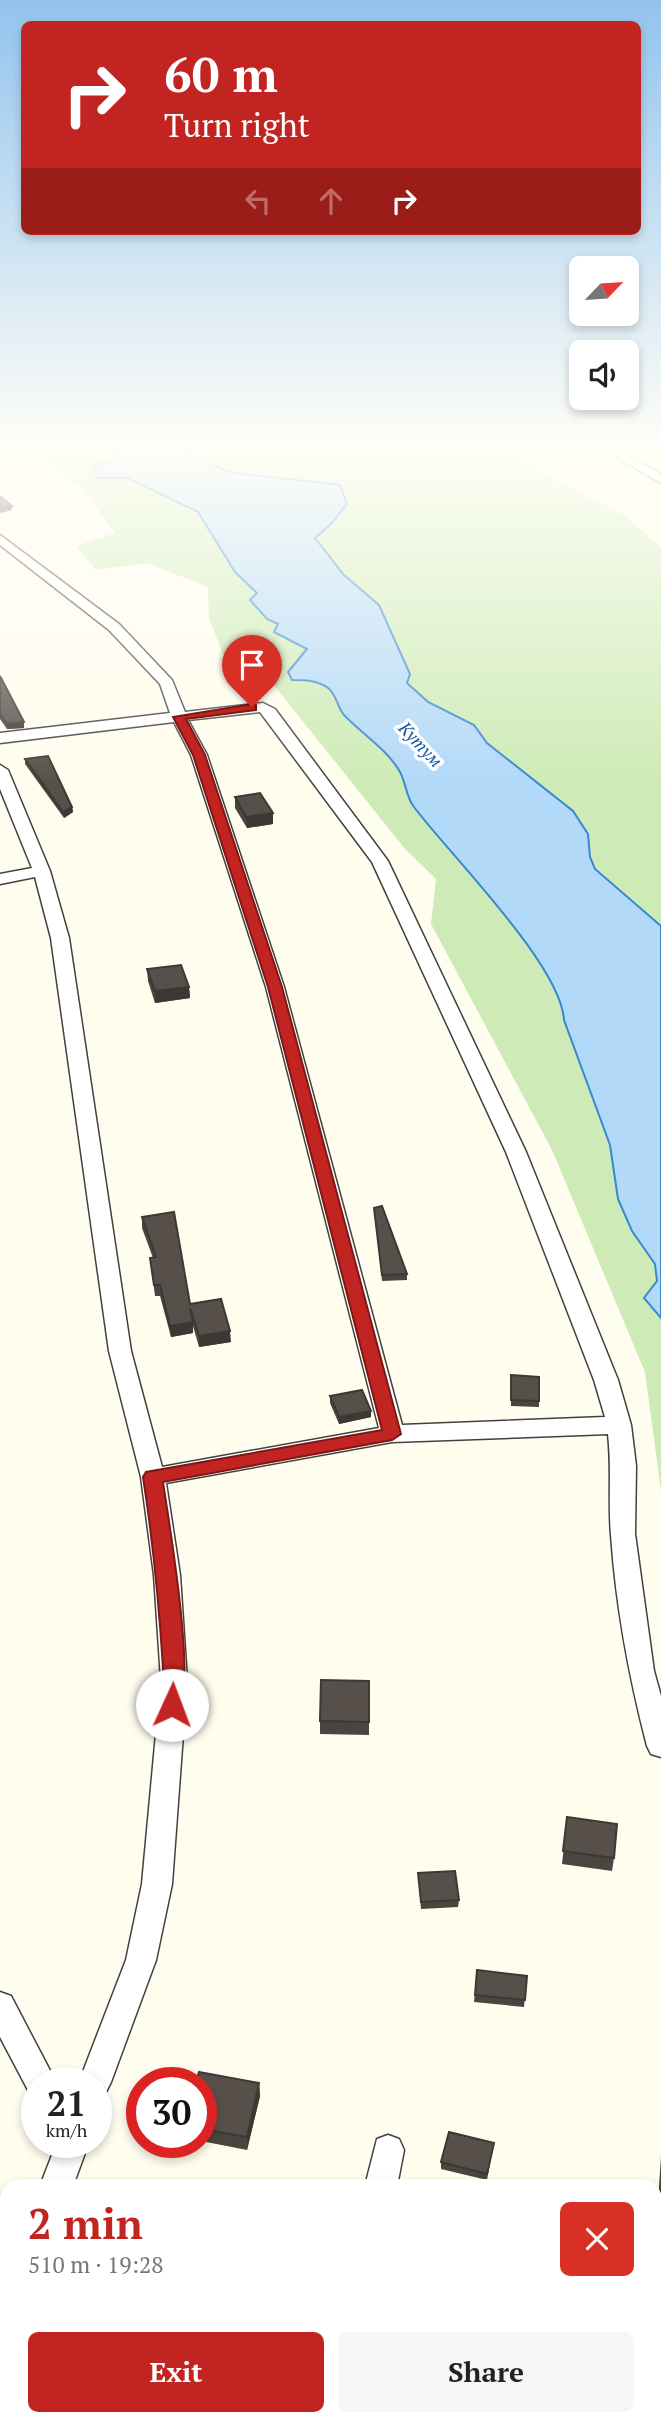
<!DOCTYPE html>
<meta charset="utf-8">
<style>
:root{--surface:#fff;--page:#f6f6f6;--text:#222;--muted:#767676;--accent:#c22521}
body{margin:0;font-family:"PT Serif",serif;background:var(--page);color:var(--text);height:100vh;display:flex;flex-direction:column;font-size:26px;white-space:nowrap}
*{box-sizing:border-box;margin:0}
p{font-size:23px;color:var(--muted)}
.icon{flex:none;width:38px;height:38px;fill:none;stroke:currentColor;stroke-width:2;stroke-linecap:round;stroke-linejoin:round}
.map{position:relative;flex:1;overflow:hidden}
.sheet{position:absolute;left:0px;top:2179px;width:662px;height:247px;display:flex;flex-direction:column;background:var(--surface);border-radius:21px 21px 0 0;box-shadow:0 4px 10px #0003}
.sheet>*{flex:none}
.banner{position:absolute;left:21px;top:21px;width:620px;height:214px;border-radius:10px;box-shadow:0 4px 10px #0003;background:#c22521;color:#fff;overflow:hidden}
.needle{width:46px;rotate:65deg}
.buttons{position:absolute;left:569px;top:256px;display:grid;gap:14px}
.buttons a{display:grid;place-items:center;width:70px;height:70px;border-radius:10px;background:var(--surface);box-shadow:0 4px 10px #0003;font-size:35px}
.speed{position:absolute;left:21px;top:2067px;display:flex;gap:14px;font-size:35px;font-weight:700;text-align:center}
.speed>*{display:grid;place-content:center;width:91px;height:91px;border-radius:50%;background:var(--surface);box-shadow:0 4px 10px #0003;line-height:1}
.speed small{font-size:18px;font-weight:400}
.speed .limit{border:10px solid #d22;background:#fff;color:#111}
.pin{position:absolute;display:grid;place-items:center;width:60px;height:60px;color:#fff;margin:-72px -30px;border-radius:50% 50% 50% 0;rotate:-45deg;box-shadow:0 0 7px #0007}
.pin .icon{rotate:45deg}
.me{position:absolute;width:77px;margin:-38px;rotate:2deg;stroke-linejoin:round;filter:drop-shadow(0 0 5px #0008)}
.turn{display:flex;align-items:center;gap:24px;height:147px;padding:0 28px;font-size:32px}
.turn .icon{width:91px;height:91px;stroke-width:2.5}
.turn b{display:block;font-size:49px;line-height:60px}
.lanes{display:flex;align-items:center;height:66px;padding:0 28px;background:#0003;justify-content:center;gap:35px;direction:ltr}
.lanes .off{opacity:.35}
.round{display:grid;place-items:center;flex:none;width:74px;height:74px;border-radius:10px;background:var(--page)}
.overview{display:flex;align-items:center;justify-content:space-between;height:119px;padding:0 28px}
h1{font-size:42px;font-weight:600;line-height:52px;color:var(--accent)}
.action{display:flex;gap:14px;margin-top:auto;padding:14px 28px}
.action a{flex:1;height:80px;border-radius:10px;background:var(--accent);color:#fff;font-size:28px;font-weight:600;line-height:80px;text-align:center}
.action a+a{background:var(--page);color:var(--text)}
.map>svg:first-child{display:block}
.green{fill:#ceebb7}
.water{fill:#b2d9f8;stroke:#3688d1;stroke-width:2}
.lines{fill:none;stroke-linecap:round;stroke-linejoin:round}
.minor-casing{stroke:#414141;stroke-width:3}
.minor{fill:#fff;fill-rule:evenodd}
.wall{fill:#4b4540}
.shaded-wall{fill:#3d3834}
.building{fill:#57504a;stroke:#3d3834;stroke-width:2}
.route{fill:#c22521;stroke:#7e1815;stroke-width:2}
.labels{text-anchor:middle;dominant-baseline:central;stroke-width:7;stroke-linejoin:round;paint-order:stroke}
.far-water-label{font-size:18px;font-style:italic;fill:#135aa4;stroke:#fff}
</style>
<div class="map">
<svg width="661" height="2424" viewBox="0 0 661 2424">
<rect width="100%" height="100%" fill="#fffdee"/>
<path class="green" d="M28 444H109L119 459 93 466 98 478H128L198 512 235 572 258 593 267 618 278 624 282 638 298 643 307 650 288 672C301 676 318 680 328 688 337 695 337 707 344 715 363 734 387 749 400 773 406 783 407 797 414 807 450 855 561 965 564 1020L610 1145 618 1199 632 1231 655 1264 657 1281 644 1298 661 1318V1491L645 1372 552 1150 431 924 436 879 405 849 273 684 225 659 209 618 208 587 147 563 96 570 76 546 115 533 84 490 50 466Z
M199 444H513L537 472 621 513 661 547V926L595 869 590 857 588 834 573 811 487 743 474 725 428 702 407 683 379 605 344 575 315 537 331 524 259 477 229 472 187 453Z"/>
<path class="water" d="M109 444H199L187 453 229 472 340 485 347 504 331 524 315 538 344 575 379 605 410 674 407 683 428 702 474 725 487 743 573 811 588 834 590 857 595 869 661 926V1318L644 1298 657 1281 655 1264 632 1231 618 1199 610 1145 564 1020C561 965 450 855 414 807 406 797 406 783 400 772 387 749 362 734 344 715 337 707 337 695 328 688 317 680 304 680 292 680L288 672 307 649 274 632 278 624 267 619 250 600 257 593 235 572 198 512 128 478H98L92 466 119 459Z"/>
<g class="lines">
<g class="minor-casing">
<path id="minor" d="M519 444H574L543 453Z
M593 444H607L661 474V483Z
M0 535 119 624 172 680 185 712 263 703 275 709 388 861 526 1152 618 1380 631 1425 636 1466 635 1534 654 1671 661 1696V1757L651 1754 647 1746C629 1677 616 1607 611 1535 608 1501 612 1468 608 1434L392 1442 166 1483 180 1575 187 1680 172 1884 156 1960 111 2082 106 2092 96 2096V2082H79L126 1960 142 1884 161 1680 154 1575 141 1477 109 1351 51 938 35 877 0 884V874L32 868 0 789V765L8 770 50 871 69 938 131 1351 162 1467 379 1428 266 987 191 755 174 722 0 743V733L170 713 160 684 109 630 0 545ZM260 712 372 862 506 1152 594 1380 605 1417 402 1425 284 987 207 755 188 720Z
M0 1992 11 1996 56 2082H37V2095L29 2092 0 2037Z
M388 2135 399 2139 404 2150 397 2186H365L377 2139Z
M57 2142H89L73 2186H40Z
M7 2300V2349L0 2352V2303Z
M318 2418H354L353 2424H317Z"/>
</g>
<use href="#minor" class="minor"/>
</g>
<path class="wall" d="M0 676 24 722V728L7 729 0 719Z
M25 759 72 807 73 812 64 818 25 764Z
M235 797 273 824 247 828 235 808Z
M147 969 189 987 190 998 155 1003 148 981Z
M374 1208 407 1274V1280L382 1281Z
M142 1217 190 1304 231 1342 199 1347 193 1326V1333L171 1337 160 1296H155L150 1258H153L142 1228Z
M511 1375 539 1401V1407L511 1406Z
M330 1396 371 1417 339 1424 330 1403Z
M320 1721 369 1722V1735L320 1734Z
M567 1817 614 1858 612 1871 562 1864Z
M418 1873 459 1900 458 1907 421 1909Z
M477 1970 527 1976 524 2007 474 2002Z
M201 2082 259 2083 260 2096 247 2150 201 2141Z
M494 2143 487 2180 441 2169V2162Z
M661 2156V2201H658Z"/>
<path class="shaded-wall" d="M12 506V510L0 513V508Z
M24 722V728L7 729V724Z
M72 807 73 812 64 818 63 812Z
M273 813V824L247 828 246 817Z
M189 987 190 998 155 1003V991Z
M193 1322V1333L171 1337 170 1326Z
M230 1331 231 1342 199 1347V1336Z
M371 1411V1417L339 1424V1417Z
M259 2083 260 2096 247 2150V2137Z"/>
<path class="building" d="M0 496 12 506 0 508Z
M0 676 24 722 7 724 0 714Z
M48 756 72 807 63 812 25 759Z
M260 793 273 813 246 817 235 797Z
M181 965 189 987 155 991 147 969Z
M382 1206 407 1274 382 1275 374 1208Z
M174 1212 190 1304 221 1299 230 1331 199 1336 190 1308 193 1322 170 1326 160 1285H154L150 1258 156 1257 142 1217Z
M511 1375 539 1377V1401L511 1400Z
M362 1390 371 1411 339 1417 330 1396Z
M321 1680 369 1681V1722L320 1721Z
M567 1817 617 1824 614 1858 563 1851Z
M455 1871 459 1900 421 1902 418 1873Z
M477 1970 527 1976 525 2000 475 1995Z
M199 2072 259 2083 247 2137 201 2129V2082H196Z
M449 2132 494 2143 487 2174 441 2162Z"/>
<linearGradient id="sky" x2="0" y2="1"><stop stop-color="#92c3ee"/><stop offset="0.57" stop-color="#fffef7"/><stop offset="1" stop-color="#fffef7" stop-opacity="0"/></linearGradient>
<rect width="661" height="783" fill="url(#sky)"/>
<path class="route" d="M252 704 256 705V710L186 719 205 755 282 987 401 1434 392 1440 163 1482C169 1523 196 1680 179 1711H165C159 1699 164 1681 163 1668 159 1604 153 1541 143 1477L146 1472 382 1430 268 987 193 755 173 717Z"/>
<g class="labels">
<g class="far-water-label">
<text transform="translate(421 744) rotate(47)">Кутум</text>
</g>
</g>
</svg>
<div class="buttons">
<a><svg class="needle" viewBox="-14 -14 28 28"><path d="M0-13l5 13h-10z" fill="#e53935"/><path d="M0 13l5-13h-10z" fill="#767676"/></svg></a>
<a><svg class="icon" aria-label="sound" viewBox="0 0 24 24"><path d="M4 9h4l5-4v14l-5-4H4zM17 9q2 3 0 6"/></svg></a>
</div>
<div class="speed"><div>21<small>km/h</small></div><div class="limit">30</div></div>
<div class="pin" style="left:252px;top:707px;background:#d93025"><svg class="icon" aria-label="arrive" viewBox="0 0 24 24"><path d="M6 21V4h12l-3 4 3 4H6"/></svg></div>
<svg class="me" style="left:172px;top:1705px" viewBox="-20 -20 40 40"><circle r="19" fill="#fff"/><path d="M0-13L10 11 0 6-10 11z" fill="#c22521"/></svg>
<div class="banner">
<div class="turn"><svg class="icon" aria-label="right" viewBox="0 0 24 24"><path d="M7 20v-9h11M14 6l5 5-5 5"/></svg><div><b>60 m</b>Turn right</div></div>
<div class="lanes"><svg class="icon off" aria-label="left" viewBox="0 0 24 24"><path d="M17 20v-9H6M10 6l-5 5 5 5"/></svg><svg class="icon off" aria-label="ahead" viewBox="0 0 24 24"><path d="M12 20V5M6 11l6-6 6 6"/></svg><svg class="icon" aria-label="right" viewBox="0 0 24 24"><path d="M7 20v-9h11M14 6l5 5-5 5"/></svg></div>
</div>
<section class="sheet">
<div class="overview"><div><h1>2 min</h1><p>510 m · 19:28</p></div><a class="round" style="background:#d93025;color:#fff"><svg class="icon" aria-label="close" viewBox="0 0 24 24"><path d="M6 6l12 12M18 6L6 18"/></svg></a></div>
<div class="action"><a>Exit</a><a>Share</a></div>
</section>
</div>
